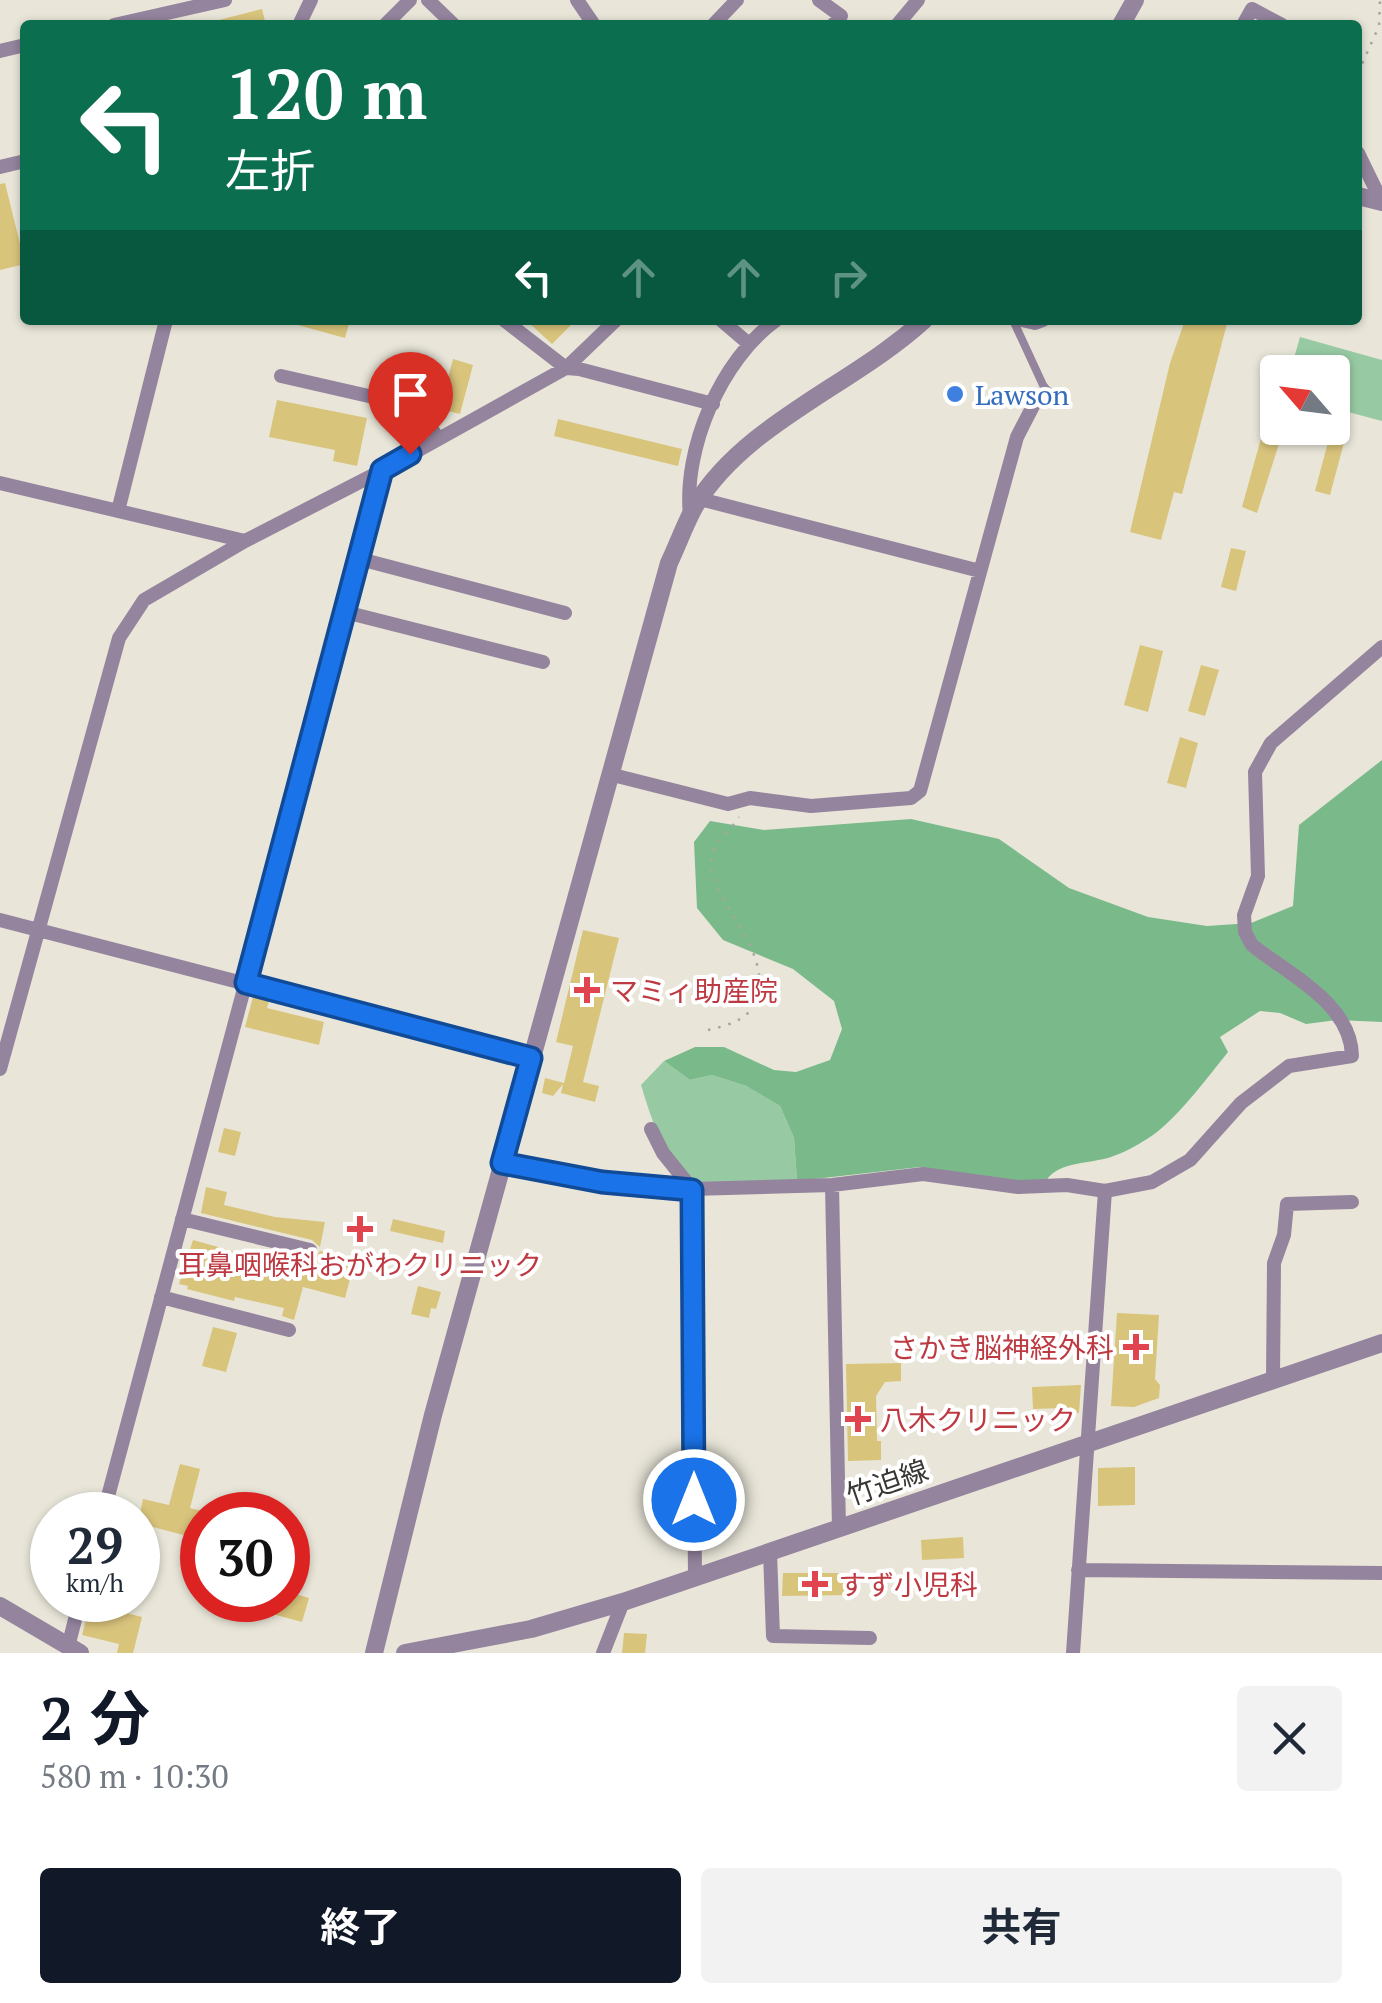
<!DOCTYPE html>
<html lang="ja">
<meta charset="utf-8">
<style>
:root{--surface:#fff;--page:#f2f2f3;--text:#1f2937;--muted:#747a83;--accent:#111827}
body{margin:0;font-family:"PT Serif","Noto Sans JP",serif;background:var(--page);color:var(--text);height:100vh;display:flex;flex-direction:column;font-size:38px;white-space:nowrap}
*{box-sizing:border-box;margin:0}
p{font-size:32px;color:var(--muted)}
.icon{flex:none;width:55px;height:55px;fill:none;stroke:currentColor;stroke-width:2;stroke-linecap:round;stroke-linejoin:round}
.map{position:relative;height:1653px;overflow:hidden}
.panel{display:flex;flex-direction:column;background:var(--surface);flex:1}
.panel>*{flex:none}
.top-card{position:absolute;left:20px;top:20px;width:1342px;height:305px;border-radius:10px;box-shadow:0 2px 8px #0004;background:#0b6e4f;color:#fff;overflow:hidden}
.needle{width:65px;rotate:298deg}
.buttons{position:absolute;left:1260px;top:355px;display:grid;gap:20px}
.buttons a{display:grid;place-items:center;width:90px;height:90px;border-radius:10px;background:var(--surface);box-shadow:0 2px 8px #0004;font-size:50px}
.speed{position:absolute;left:30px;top:1492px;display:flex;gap:20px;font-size:50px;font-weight:700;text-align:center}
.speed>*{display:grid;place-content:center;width:130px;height:130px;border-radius:50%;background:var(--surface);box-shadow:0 2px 8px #0004;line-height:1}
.speed small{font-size:25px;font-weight:400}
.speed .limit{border:15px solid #d22;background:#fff;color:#111}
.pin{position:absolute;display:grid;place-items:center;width:85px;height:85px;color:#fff;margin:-102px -42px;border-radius:50% 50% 50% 0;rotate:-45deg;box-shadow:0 0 10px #0007}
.pin .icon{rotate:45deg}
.me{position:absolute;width:110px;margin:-55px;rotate:0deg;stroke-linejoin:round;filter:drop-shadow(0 0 8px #0008)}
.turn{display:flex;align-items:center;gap:35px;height:210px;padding:0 40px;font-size:45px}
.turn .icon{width:130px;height:130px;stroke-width:2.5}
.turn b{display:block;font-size:70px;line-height:85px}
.lanes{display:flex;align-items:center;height:95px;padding:0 40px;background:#0003;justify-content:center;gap:50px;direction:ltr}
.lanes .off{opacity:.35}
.round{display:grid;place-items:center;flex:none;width:105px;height:105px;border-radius:10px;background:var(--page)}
.headline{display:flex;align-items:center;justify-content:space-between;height:170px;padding:0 40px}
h1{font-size:60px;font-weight:700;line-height:75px;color:var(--accent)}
.cta{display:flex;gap:20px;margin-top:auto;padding:20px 40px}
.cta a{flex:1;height:115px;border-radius:10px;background:var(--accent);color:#fff;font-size:40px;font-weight:700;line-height:115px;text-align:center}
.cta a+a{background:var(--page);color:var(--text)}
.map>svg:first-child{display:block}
.green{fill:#97caa3}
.forest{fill:#7aba8a}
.building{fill:#d9c47c}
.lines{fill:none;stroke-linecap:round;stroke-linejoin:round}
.path{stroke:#a8a69c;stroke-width:2.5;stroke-dasharray:2.5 8;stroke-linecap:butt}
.service{stroke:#94849e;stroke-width:8}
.minor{stroke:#94849e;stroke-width:14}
.tertiary{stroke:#94849e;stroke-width:18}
.route-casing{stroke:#114b97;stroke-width:25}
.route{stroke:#1a73e8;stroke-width:18}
.shop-dot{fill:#3f7fe0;stroke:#fff;stroke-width:4}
.health-dot{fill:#e0444e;stroke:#fff;stroke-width:4}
.labels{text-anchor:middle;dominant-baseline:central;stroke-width:8;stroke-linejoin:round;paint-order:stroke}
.shop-label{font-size:28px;fill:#366cbe;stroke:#fff;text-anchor:start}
.health-label{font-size:28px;fill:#be3a42;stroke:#fff;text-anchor:start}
.street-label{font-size:28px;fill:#383732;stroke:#fff}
</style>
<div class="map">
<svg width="1382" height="1653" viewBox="0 0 1382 1653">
<rect width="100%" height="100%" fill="#e9e6d9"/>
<path class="green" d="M1300 337 1382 360V421L1333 408 1332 372H1290Z
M664 1061 690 1080 712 1075 746 1086 780 1106 794 1138 797 1181 700 1185C665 1165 652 1121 641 1085Z"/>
<path class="forest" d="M1382 760V1022L1337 1020 1306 1024 1280 1013 1260 1011 1220 1037 1228 1052C1208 1077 1173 1124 1147 1139 1136 1146 1123 1153 1111 1157 1090 1164 1058 1161 1046 1181L1009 1180 920 1167 797 1181 794 1138 780 1106 746 1086 712 1075 690 1080 664 1061 695 1047H724L774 1070 796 1072 830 1060 842 1029 834 1001 793 969 723 940 697 908 694 842 710 821 764 830 911 819 999 839 1069 888 1148 917 1207 926 1251 923 1293 906 1299 825Z"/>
<path class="building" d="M262 9 266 25H219V20Z
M5 183 25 264 0 270V184Z
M294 320H350L345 338 294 324Z
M526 320H576L552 344Z
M1185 320H1228L1182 494 1174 492 1161 540 1130 532 1170 363Z
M453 359 473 365 460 414 440 409Z
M1273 395 1278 396V428H1284L1257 513 1242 507Z
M277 400 367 418 357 466 333 461 335 450 269 437Z
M558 419 682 449 678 466 554 436Z
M1331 431 1346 435 1330 495 1315 491Z
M1231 548 1246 551 1236 591 1221 587Z
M1140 645 1163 651 1148 712 1124 705Z
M1201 665 1219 670 1205 716 1188 711Z
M1180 737 1198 743 1186 788 1167 783Z
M583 930 619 938 583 1082 599 1086 595 1102 561 1093 563 1084 553 1096 542 1093 545 1078 564 1083 573 1046 556 1042Z
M253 997 269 1001 267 1008 324 1022 319 1045 245 1027Z
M224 1128 241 1132 235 1156 218 1152Z
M206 1187 227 1192 224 1205 275 1217 325 1222 320 1247 312 1240 201 1213Z
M393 1219 445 1231 443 1243 390 1231Z
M193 1240 297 1269 300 1259 314 1260 320 1251 355 1260 345 1298 303 1287 294 1320 282 1316 284 1308 235 1297 234 1301 187 1289 188 1286 179 1284Z
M418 1286 441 1292 436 1309 431 1308 429 1318 411 1314Z
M1117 1313 1159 1315 1155 1379 1160 1385 1159 1398 1134 1407 1111 1406Z
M213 1327 237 1333 226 1372 202 1366Z
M901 1363V1381L885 1382 876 1396 877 1441H881V1460L848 1461 846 1364Z
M1081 1385 1079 1413H1063V1408L1033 1409 1032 1387Z
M180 1464 200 1469 190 1508 202 1511V1540L138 1523 143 1499 169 1505Z
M1135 1467V1505L1098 1506V1468Z
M963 1537 964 1558 922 1560 921 1540Z
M783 1573H848V1595L782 1596Z
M288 1592 309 1598 302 1622 235 1604V1600H288Z
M90 1604 142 1617 133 1653H117L119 1644 82 1635Z
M624 1633 647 1634 645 1653H622Z"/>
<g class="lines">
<path class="path" d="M1358 73 1379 26 1380 0
M708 1030C730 1025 756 1018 759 990 763 952 735 925 720 891 717 884 712 877 711 870 708 844 728 835 739 817"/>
<path class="service" d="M1013 320 1043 385 1048 391 1065 396"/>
<path class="minor" d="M428 0 454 25
M577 0 594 25
M819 0 841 16 833 25
M114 25 225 0
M299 25 311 0
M385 25 410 0
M713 25 737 0
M897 25 918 0
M1243 25 1252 9 1282 25
M0 51 25 45
M1358 153 1377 192
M0 167 25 161
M504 320 566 368 616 320
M721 320 749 344
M1022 320 1035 323 1043 320
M281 376 408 405 421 414 438 438
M0 483 245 541
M700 499 980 571
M118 511 166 320
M690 516C683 448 721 360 776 320
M360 559 565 613
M345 612 543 662
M609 774 728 804 750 798 811 806 911 798 920 791 1017 437 1033 406
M0 920 531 1058
M0 1069 119 638 144 600 245 541 383 470 566 368 579 369 713 404
M651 1129 663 1153 692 1189 695 1578
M502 1163 601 1183 692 1189 832 1185 923 1174 1018 1187 1067 1185 1105 1191 1152 1182 1190 1160 1241 1103 1289 1066 1352 1056C1351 1003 1289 975 1252 945L1245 932 1244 915 1258 876 1255 772 1271 743 1382 647
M832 1185 839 1528
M182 1219 310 1250
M161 1297 289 1330
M1273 1380 1274 1263 1284 1235 1287 1204 1352 1202
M103 1515 383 470
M770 1552 773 1636 870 1638
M1078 1570 1382 1573
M68 1647 80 1600
M603 1653 623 1602
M1073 1653 1105 1191"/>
<path class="tertiary" d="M1121 25 1135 0
M1358 196 1382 202
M0 1606 80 1653
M374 1653 433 1415 669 563C678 544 685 524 695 506 745 423 853 385 924 320
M405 1653 531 1629 623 1602 1382 1343"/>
</g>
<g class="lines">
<g class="route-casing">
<path id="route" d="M410 454 382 470 246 983 531 1058 502 1163 602 1182 692 1190 694 1500"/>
</g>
<use href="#route" class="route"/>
</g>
<circle class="shop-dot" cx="955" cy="394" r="10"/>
<g class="health-dot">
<path d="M582 975h10v10h10v10h-10v10h-10v-10h-10v-10h10z"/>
<path d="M355 1214h10v10h10v10h-10v10h-10v-10h-10v-10h10z"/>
<path d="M1131 1332h10v10h10v10h-10v10h-10v-10h-10v-10h10z"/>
<path d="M853 1404h10v10h10v10h-10v10h-10v-10h-10v-10h10z"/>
<path d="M810 1569h10v10h10v10h-10v10h-10v-10h-10v-10h10z"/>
</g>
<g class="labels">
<g class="shop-label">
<text x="975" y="394">Lawson</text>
</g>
<g class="health-label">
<text x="610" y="990">マミィ助産院</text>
<text x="360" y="1264" text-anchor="middle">耳鼻咽喉科おがわクリニック</text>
<text x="1114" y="1347" text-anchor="end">さかき脳神経外科</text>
<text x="880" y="1419">八木クリニック</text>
<text x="838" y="1584">すず小児科</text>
</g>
<g class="street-label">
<text transform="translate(887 1482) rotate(-19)">竹迫線</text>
</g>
</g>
</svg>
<div class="buttons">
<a><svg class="needle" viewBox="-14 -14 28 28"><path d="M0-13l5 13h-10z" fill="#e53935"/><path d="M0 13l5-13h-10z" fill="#747a83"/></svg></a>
</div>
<div class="speed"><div>29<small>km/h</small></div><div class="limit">30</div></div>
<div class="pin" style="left:410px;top:454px;background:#d93025"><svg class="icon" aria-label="arrive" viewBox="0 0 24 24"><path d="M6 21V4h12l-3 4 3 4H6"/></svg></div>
<svg class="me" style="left:694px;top:1500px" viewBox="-20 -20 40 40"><circle r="17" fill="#1a73e8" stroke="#fff" stroke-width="3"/><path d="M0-11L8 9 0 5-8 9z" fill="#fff"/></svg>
<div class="top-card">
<div class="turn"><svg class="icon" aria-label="left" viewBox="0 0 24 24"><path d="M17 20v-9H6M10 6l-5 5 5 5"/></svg><div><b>120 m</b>左折</div></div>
<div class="lanes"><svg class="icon" aria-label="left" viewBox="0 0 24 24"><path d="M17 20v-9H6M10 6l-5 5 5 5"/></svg><svg class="icon off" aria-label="ahead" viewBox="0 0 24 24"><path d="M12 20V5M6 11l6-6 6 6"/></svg><svg class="icon off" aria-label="ahead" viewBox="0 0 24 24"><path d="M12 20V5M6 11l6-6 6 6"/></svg><svg class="icon off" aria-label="right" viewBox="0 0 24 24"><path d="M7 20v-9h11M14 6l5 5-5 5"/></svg></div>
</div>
</div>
<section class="panel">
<div class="headline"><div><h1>2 分</h1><p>580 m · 10:30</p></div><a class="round"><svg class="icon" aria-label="close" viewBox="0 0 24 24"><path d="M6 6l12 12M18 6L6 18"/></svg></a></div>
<div class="cta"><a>終了</a><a>共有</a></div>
</section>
